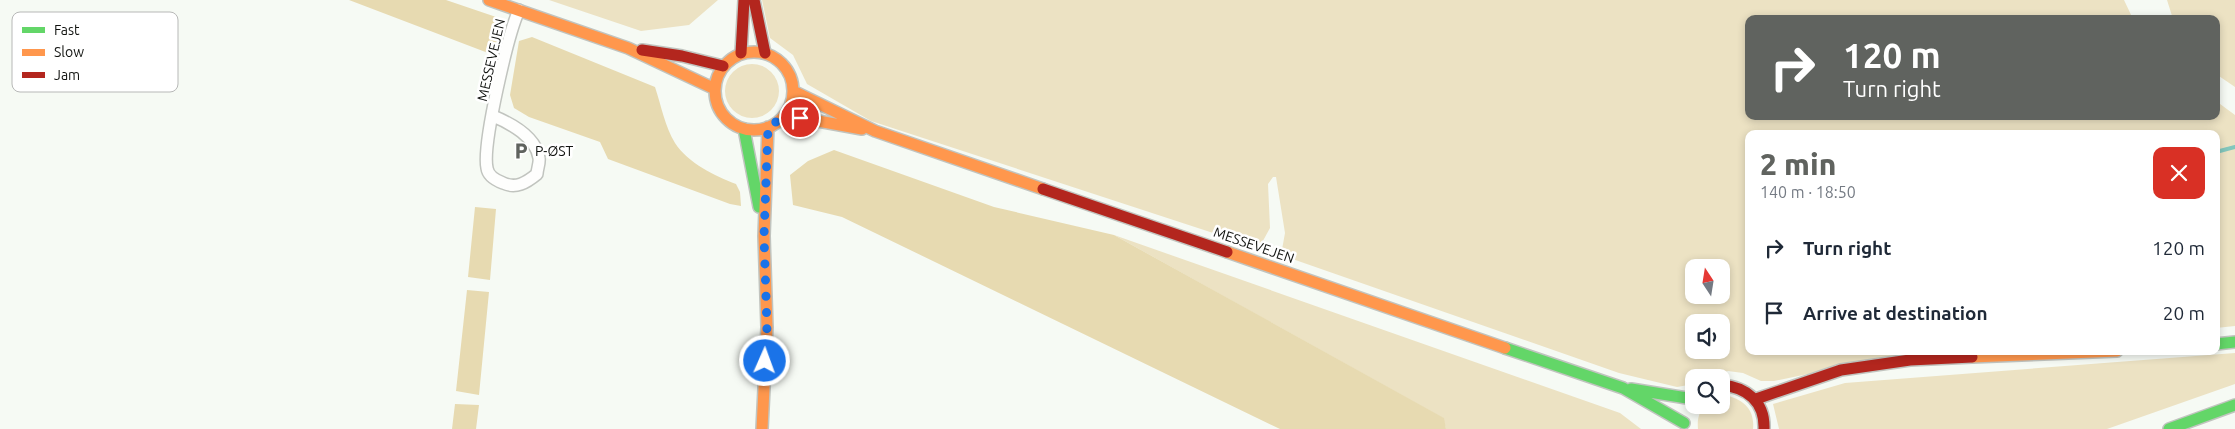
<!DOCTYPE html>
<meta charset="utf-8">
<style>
:root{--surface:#fff;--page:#f2f2f3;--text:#1f2937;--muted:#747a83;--accent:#60635f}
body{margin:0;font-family:Ubuntu,sans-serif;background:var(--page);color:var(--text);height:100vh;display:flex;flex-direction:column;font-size:19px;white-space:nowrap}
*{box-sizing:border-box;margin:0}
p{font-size:16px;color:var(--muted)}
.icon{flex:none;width:28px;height:28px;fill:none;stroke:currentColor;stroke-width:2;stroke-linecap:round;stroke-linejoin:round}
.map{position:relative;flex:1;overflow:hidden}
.side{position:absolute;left:1745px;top:130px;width:475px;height:225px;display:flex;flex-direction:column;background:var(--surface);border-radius:10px;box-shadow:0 2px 8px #0003}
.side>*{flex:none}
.hud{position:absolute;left:1745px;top:15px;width:475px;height:105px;border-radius:10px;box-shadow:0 2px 8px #0003;background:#60635f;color:#fff;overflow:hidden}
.needle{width:32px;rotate:348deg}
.fabs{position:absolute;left:1685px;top:259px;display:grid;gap:10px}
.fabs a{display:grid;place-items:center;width:45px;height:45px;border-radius:10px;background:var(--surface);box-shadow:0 2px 8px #0003;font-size:25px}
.pin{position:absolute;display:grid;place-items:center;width:42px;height:42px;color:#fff;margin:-21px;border:2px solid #fff;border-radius:50%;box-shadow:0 1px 5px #0007}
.me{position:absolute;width:55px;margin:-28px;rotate:2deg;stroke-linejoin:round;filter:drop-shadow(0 0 4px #0008)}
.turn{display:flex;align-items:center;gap:18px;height:105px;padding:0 15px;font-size:22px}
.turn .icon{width:65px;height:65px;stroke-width:2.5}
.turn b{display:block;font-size:35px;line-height:42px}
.round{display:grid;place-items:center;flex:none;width:52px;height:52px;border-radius:10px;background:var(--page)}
.overview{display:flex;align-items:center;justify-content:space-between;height:85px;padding:0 15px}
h1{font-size:30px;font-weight:800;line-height:38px;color:var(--accent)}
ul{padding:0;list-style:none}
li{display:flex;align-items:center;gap:15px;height:65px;padding:0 15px}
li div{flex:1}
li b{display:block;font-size:19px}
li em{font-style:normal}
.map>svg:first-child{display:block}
.green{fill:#ece2c3;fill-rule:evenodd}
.forest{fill:#e7dab1}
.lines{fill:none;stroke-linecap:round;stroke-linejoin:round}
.stream{stroke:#83c7bd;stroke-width:4}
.street-casing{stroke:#c1c4bf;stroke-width:14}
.fast-casing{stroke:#c1c4bf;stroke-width:14}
.slow-casing{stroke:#c1c4bf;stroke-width:14}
.jam-casing{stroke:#c1c4bf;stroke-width:14}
.street{stroke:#fefefd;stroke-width:11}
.fast{stroke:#63d668;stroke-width:11}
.slow{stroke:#ff974d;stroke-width:11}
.jam{stroke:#b3261e;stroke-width:11}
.route{stroke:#1a73e8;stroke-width:9;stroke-dasharray:0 16.2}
.labels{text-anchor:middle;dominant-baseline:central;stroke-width:5;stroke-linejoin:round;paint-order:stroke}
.street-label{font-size:14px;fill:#10120f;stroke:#fff}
.poi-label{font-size:14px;fill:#10120f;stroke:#fff;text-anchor:start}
.key{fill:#fff;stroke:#b7b8b7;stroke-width:1}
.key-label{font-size:14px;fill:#10120f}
</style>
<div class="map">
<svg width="2235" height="429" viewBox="0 0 2235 429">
<rect width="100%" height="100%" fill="#f6faf4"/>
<path class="green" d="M549 0H718L689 25 641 31Z
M762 0H2124L2133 19H1749V116H2216V101L2235 115V326L2216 328V134H1749V351H1918L1774 381H1761L1743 373 1728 371 1712 377 1694 378V384L1677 387 1619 373 1281 255 1285 233 1276 177H1273L1268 184 1270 228 1259 248 871 121 807 84 793 55 770 38ZM1694 268H1721V295H1694ZM1694 322H1721V350H1694Z
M2167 0H2235V87L2216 74V19H2173Z
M725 91a27 27 0 1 1 54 0a27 27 0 1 1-54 0Z
M1114 235 1620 413 1641 429H1446L1443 418Z
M2235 353V384L2107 429H1779L1773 404 1845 383Z
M1729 396C1745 401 1755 411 1753 429H1698C1697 419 1699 412 1705 405H1721V397Z"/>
<path class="forest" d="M349 0H446L502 19 496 56Z
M532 37 655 87C661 105 665 127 675 143 688 163 715 176 736 184L740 192 741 206 730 204 608 159 600 142 529 117 514 108 510 95 519 41Z
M834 150 994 207 1114 235 1444 418 1446 429H1280L842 217 793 205 790 175 808 161Z
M475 207 496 209 490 280 468 277Z
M467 290 489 292 479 395 456 391Z
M455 404 479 405 476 429H452Z"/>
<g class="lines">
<path class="stream" d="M2216 152 2235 147"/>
<g class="street-casing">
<path id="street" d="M493 116C510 123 536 137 539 158 540 163 537 169 537 174 526 183 516 189 503 183 495 180 488 176 487 168 482 145 508 34 519 10"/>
</g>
<g class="fast-casing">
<path id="fast" d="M744 129 759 207
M2216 344 2235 342
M1505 348 1623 388 1684 423
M1631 389 1693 399
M2169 429 2235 405"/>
</g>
<g class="slow-casing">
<path id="slow" d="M489 0 628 48 715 89
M715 91a39 39 0 1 1 78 0a39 39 0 1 1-78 0Z
M793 91 875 131 1043 189
M785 115 862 129
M1227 252 1505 348
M1972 357 2117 351
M762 429 767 327 764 236 768 127"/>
</g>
<g class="jam-casing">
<path id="jam" d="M754 0 765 53
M642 50 682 56 723 66
M741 53 744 0
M1043 189 1227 252
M1721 385C1747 387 1765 402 1764 429
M1756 399 1841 370 1910 360 1972 357"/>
</g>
<use href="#street" class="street"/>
<use href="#fast" class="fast"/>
<use href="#slow" class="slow"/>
<use href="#jam" class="jam"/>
</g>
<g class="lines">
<path class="route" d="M765 361 767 327 764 236 768 128 785 115 800 118"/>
</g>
<defs>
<g id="parking-bare" transform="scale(1.35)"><path d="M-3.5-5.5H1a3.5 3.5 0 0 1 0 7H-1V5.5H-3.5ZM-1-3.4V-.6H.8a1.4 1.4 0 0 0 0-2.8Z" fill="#60635f" stroke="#fff" stroke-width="2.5" paint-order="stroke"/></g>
</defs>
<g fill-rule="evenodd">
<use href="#parking-bare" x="521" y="151"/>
</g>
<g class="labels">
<g class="street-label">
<text transform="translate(491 60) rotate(-77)">MESSEVEJEN</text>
<text transform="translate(1254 245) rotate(19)">MESSEVEJEN</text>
</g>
<g class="poi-label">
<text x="535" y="151">P-ØST</text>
</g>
</g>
<rect x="12" y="12" width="166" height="80" rx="8" class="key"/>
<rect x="22" y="27" width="23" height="6" fill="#63d668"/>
<rect x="22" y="49" width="23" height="7" fill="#ff974d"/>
<rect x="22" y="72" width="23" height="6" fill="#b3261e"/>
<g class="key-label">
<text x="54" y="35">Fast</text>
<text x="54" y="57">Slow</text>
<text x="54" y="80">Jam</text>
</g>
</svg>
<div class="fabs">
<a><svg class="needle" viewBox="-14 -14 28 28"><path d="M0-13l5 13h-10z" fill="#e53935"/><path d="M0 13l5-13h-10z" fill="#747a83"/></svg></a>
<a><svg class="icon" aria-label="sound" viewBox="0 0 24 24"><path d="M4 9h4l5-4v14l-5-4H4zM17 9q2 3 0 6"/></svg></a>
<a><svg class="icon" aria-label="search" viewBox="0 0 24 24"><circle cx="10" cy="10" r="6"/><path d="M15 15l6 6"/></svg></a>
</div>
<div class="pin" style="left:800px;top:118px;background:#d93025"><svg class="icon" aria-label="arrive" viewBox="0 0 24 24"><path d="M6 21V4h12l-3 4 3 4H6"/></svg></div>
<svg class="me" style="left:765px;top:361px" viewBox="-20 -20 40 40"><circle r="17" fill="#1a73e8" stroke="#fff" stroke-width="3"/><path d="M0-11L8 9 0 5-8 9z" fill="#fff"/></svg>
<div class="hud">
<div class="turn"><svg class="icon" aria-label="right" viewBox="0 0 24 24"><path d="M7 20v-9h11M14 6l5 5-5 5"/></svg><div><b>120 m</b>Turn right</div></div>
</div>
<section class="side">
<div class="overview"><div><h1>2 min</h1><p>140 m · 18:50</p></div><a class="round" style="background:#d93025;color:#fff"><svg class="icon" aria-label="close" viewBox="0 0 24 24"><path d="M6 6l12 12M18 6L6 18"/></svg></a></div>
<ul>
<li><svg class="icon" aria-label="right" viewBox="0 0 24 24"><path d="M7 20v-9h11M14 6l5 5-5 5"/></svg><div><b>Turn right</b></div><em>120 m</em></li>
<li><svg class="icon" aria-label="arrive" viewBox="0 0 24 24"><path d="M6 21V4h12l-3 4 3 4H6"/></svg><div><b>Arrive at destination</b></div><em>20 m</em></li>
</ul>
</section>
</div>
